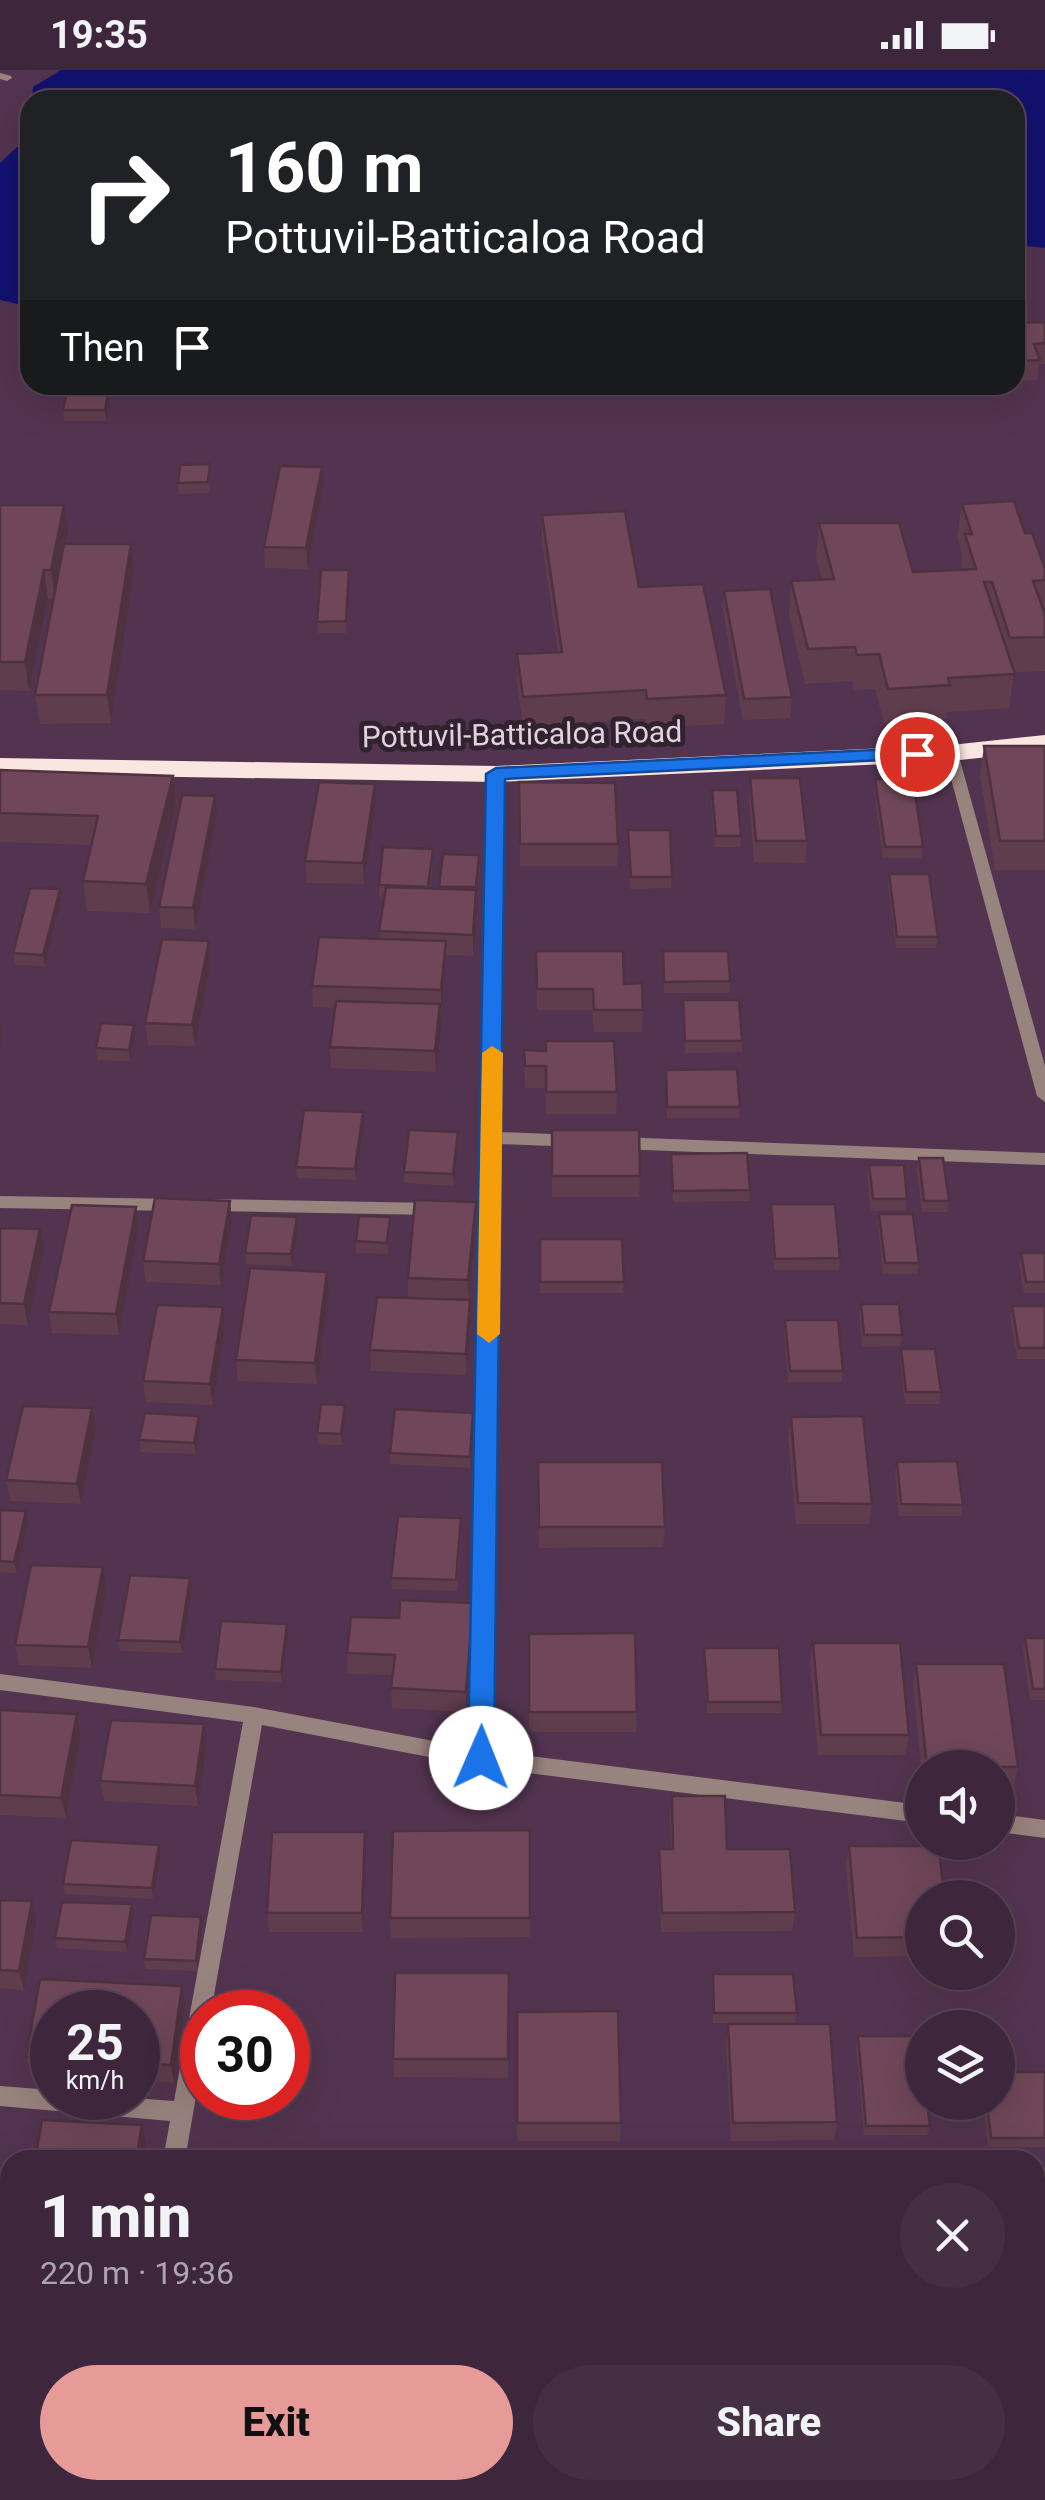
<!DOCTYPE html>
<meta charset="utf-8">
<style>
:root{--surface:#3e273c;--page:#452f43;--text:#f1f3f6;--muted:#ada5af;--line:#574456;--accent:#e69b98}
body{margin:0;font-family:Roboto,sans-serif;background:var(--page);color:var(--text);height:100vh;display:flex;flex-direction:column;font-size:38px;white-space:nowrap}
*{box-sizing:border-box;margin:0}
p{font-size:32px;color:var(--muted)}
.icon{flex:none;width:55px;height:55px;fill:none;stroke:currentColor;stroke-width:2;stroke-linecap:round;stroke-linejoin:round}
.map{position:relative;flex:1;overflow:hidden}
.drawer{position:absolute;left:0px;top:2080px;width:1045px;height:350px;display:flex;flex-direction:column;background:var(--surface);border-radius:30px 30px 0 0;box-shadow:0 10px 40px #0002,0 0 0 2px var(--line)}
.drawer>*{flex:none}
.banner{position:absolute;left:20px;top:20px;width:1005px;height:305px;border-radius:30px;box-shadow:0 10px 40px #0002,0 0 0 2px var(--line);background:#202124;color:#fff;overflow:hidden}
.controls{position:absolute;left:905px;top:1680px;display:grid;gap:20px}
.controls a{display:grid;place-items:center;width:110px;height:110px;border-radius:50%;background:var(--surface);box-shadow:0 10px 40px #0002,0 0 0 2px var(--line);font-size:50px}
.speed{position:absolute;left:30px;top:1920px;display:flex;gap:20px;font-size:50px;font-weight:700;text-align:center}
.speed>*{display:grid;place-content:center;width:130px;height:130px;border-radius:50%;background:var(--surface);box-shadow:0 10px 40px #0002,0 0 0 2px var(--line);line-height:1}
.speed small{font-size:25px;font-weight:400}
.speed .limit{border:15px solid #d22;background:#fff;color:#111}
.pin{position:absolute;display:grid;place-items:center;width:85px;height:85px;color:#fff;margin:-42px;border:5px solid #fff;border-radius:50%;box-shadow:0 2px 10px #0007}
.me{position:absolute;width:110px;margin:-55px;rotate:1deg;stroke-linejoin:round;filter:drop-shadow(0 0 8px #0008)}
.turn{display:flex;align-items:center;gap:35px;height:210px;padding:0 40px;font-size:45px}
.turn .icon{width:130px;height:130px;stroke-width:2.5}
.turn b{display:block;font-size:70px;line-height:85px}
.then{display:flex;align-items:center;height:95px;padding:0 40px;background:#0003;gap:20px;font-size:38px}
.round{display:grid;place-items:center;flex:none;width:105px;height:105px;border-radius:52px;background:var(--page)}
.overview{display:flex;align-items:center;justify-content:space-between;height:170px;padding:0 40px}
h1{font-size:60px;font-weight:800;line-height:75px}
.primary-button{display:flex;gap:20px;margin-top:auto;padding:20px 40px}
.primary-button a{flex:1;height:115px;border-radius:60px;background:var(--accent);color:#111;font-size:40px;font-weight:800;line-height:115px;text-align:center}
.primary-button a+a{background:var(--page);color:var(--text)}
.status{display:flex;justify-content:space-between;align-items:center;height:70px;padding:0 50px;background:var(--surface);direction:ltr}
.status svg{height:28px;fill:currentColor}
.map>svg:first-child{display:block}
.water{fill:#12116f}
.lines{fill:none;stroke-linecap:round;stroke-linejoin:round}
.minor{fill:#99837e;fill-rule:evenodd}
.highway{fill:#fbe5e1;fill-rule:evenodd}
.wall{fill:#603d4d}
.shaded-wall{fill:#4e323f}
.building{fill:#70475a;stroke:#4e323f;stroke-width:2.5}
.route{fill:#1a73e8;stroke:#114b97;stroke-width:2.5}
.slow{fill:#f59e0b}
.labels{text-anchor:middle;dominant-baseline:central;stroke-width:10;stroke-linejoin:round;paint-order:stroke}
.street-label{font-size:30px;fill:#e4d0e1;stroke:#30222e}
</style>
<div class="status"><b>19:35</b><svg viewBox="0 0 49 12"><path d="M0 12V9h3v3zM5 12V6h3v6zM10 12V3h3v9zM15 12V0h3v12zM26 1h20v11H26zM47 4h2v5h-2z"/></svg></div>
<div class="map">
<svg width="1045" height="2430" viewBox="0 0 1045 2430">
<rect width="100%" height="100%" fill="#533450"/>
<path class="water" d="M61 0H1045V178L1024 176 1015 164V30H32L33 17Z
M30 65V237L0 230V93Z"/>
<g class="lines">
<path class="minor" d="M0 3 11 6 12 8 7 11 0 9Z
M951 678 958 683 1045 996V1032L1037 1026 944 683Z
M496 699 503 704 499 1062 576 1065 584 1071 576 1077 499 1074 491 1681 922 1735V1753L481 1697 262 1655 211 1942H202V1992L185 2090H163L170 2051 0 2036V2016L52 2020V2028H133L174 2031 243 1652 0 1620V1604L254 1637 471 1678 489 704Z
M617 1067 1045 1083V1095L617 1079 609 1073Z
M0 1126 174 1129 183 1135 174 1141 0 1138Z
M210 1129 434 1133 443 1139 434 1145 210 1141 201 1135Z
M998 1744 1045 1750V1768L998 1762Z
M1035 2326 1045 2327V2351L1035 2350Z
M117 2420H141L140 2430H116Z"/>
<path class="highway" d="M1045 665V681L951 691 496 712 0 704V688L496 696 951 675Z"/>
</g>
<path class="wall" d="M1045 252V294H1039L1037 310 1015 311V253Z
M786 315H816V318H787Z
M110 329 106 351H64L63 340Z
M210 394 209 423 179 424 178 413Z
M323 418 308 499 265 498 264 477Z
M962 434 1025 463 1045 498V601L1014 602 1009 638 947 642 946 649 884 653 875 619 853 620 852 611 805 614 789 545 791 511 822 509 816 487 819 453 913 502 961 500 962 483 957 467Z
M0 435 68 464 66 474 134 503 111 653 40 654 35 625 53 529H48L29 621 0 620Z
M542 445 639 517 726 625 724 654 646 658 645 649 523 656 517 612V584L558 582 542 473Z
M349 500 346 563H318L317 552Z
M724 521 792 627 790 648 743 650 723 542Z
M984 676H1045V800H995L980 705Z
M0 700 173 706 176 735 150 843 87 841 83 811 91 775 0 772Z
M750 708 807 771 805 793 754 792 749 729Z
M875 709 923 777 921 788H883L874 720Z
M519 712 618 774 617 796H520Z
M375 714 376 735 364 814 307 813 305 791Z
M712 720 741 766 740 777H715L711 731Z
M217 747 195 859 161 858 159 837Z
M628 760 672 807 671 818 630 819Z
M433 779V791L430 819H439L443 784 480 796 473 886 446 885 436 1002 331 998 330 977 335 938 313 937 312 916 380 869 384 827 379 826V815Z
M889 804 938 867 936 878H896L888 816Z
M60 819 61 831 45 896 15 895 13 883Z
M536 881 624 914 643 940 642 962H594L592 940H537Z
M663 881 730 911 729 923H664Z
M211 892 195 976 148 975 145 953Z
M683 930 742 971V982L685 983Z
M135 966 130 991 97 990 96 978Z
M524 980 617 1022 616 1044H546V1018H525Z
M666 1000 740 1037 739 1048H667Z
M364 1053 356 1110 297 1108 296 1097Z
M552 1060 640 1106 639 1127H552Z
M458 1062 454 1116 404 1113V1102Z
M671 1084 750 1120 749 1131 673 1132Z
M919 1088 949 1131 947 1142H922L917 1099Z
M869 1095 907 1129 905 1140 871 1141 867 1106Z
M230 1131 232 1152 221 1215 146 1212 143 1191Z
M771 1134 840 1188 839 1200H774L770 1146Z
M879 1144 919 1193 917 1204H883L878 1155Z
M476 1154 469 1230H470L471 1252 466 1305 371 1301 370 1280 408 1228V1208Z
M0 1158 44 1180 28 1255 0 1254Z
M139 1158 119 1265 52 1263 49 1242Z
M298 1158 292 1196 246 1194 245 1183Z
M390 1158 388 1184 356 1183V1171Z
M540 1169 624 1212 623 1223H540Z
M1021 1183H1045V1223H1024L1019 1194Z
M327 1202 329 1223 317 1314 238 1311 236 1290Z
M861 1234 902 1265 900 1276 862 1277 859 1245Z
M1012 1236H1045V1289H1017L1010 1247Z
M223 1237 225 1258 213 1335 146 1332 143 1311Z
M785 1250 843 1301 842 1312H788L784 1261Z
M901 1279 941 1322 939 1334H905L900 1290Z
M92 1338 96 1359 81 1434 11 1431 6 1410Z
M345 1346 342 1375 318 1374 317 1363Z
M791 1347 872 1434 869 1454H796L788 1368Z
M473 1354 470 1398 390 1394V1383Z
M200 1357 196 1384 141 1382 139 1370Z
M538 1392 665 1457 663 1477 539 1478Z
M897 1392 963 1435 961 1446H899L895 1403Z
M0 1440 28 1452 17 1503 0 1502Z
M462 1459 457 1521 392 1519 391 1508Z
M103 1497 107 1518 92 1598 19 1595 15 1575Z
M190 1508 192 1518 182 1583 120 1581 118 1570Z
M399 1548 474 1553 467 1642 392 1638 391 1618 393 1605 348 1604 347 1583Z
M287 1554 288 1565 282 1612 216 1610 215 1599Z
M529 1564 637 1642 636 1662H529Z
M1025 1568H1045V1630H1030L1023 1578Z
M813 1573 909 1665 905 1685H818L810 1593Z
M704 1578 782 1632 781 1643H707L704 1588Z
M916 1594 1018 1697 1013 1717H998V1698H922V1707L913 1614Z
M0 1640 77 1644 81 1664 66 1748 0 1745Z
M207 1674 198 1736 104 1731 100 1711Z
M672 1726 795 1842 792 1861 661 1862 658 1799 659 1779H671L670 1746Z
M530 1760V1867L391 1868 390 1848Z
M159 1775 161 1785 153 1829 65 1824 63 1814Z
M849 1776 922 1828V1886L854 1887 846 1795Z
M366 1782 363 1862H269L267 1843Z
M0 1830 37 1850 24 1920 0 1918Z
M132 1834 134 1844 127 1882 57 1878 55 1868Z
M202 1858 197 1901 146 1899 144 1889Z
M509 1903 508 2008 394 2007 393 1989Z
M713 1904 797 1943 795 1953H713Z
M40 1909 182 1916 185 1935 174 2013 138 2011V1942H52V2007L32 2006 26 1987Z
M517 1942 621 2053 620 2071H517Z
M728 1954 837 2052 834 2070 731 2071 726 1973Z
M858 1966 930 2056 927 2065H864L856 1976Z
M1045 2002V2077H988L983 2032H998Z"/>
<path class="shaded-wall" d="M109 318 110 329 106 351 105 340Z
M322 397 323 418 308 499 306 478Z
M64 435 68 464 55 528 51 500Z
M131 474 134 503 111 653 107 625Z
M44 500 48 529 29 621 25 592Z
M173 706 176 735 150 843 146 814Z
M375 714 376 735 364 814 363 793Z
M215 726 217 747 195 859 193 838Z
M479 785 477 842 473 886V865Z
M60 819 61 831 45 896 43 885Z
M209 871 211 892 195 976 192 955Z
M446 871V893L441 942V920Z
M440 934 441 956 436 1002 435 981Z
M1 951 3 962 0 975V955Z
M134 955 135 966 130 991 129 980Z
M363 1042 364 1053 356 1110 355 1099Z
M458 1062V1073L454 1116 453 1104Z
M230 1131 232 1152 221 1215 219 1194Z
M476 1132V1154L469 1231 468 1210Z
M136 1137 139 1158 119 1265 116 1244Z
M297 1147 298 1158 292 1196 291 1184Z
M40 1159 44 1180 28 1255 24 1234Z
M327 1202 329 1223 317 1314 315 1293Z
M470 1230 471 1252 466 1305V1284Z
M223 1237 225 1258 213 1335 210 1314Z
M345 1335V1346L342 1375 341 1364Z
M92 1338 96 1359 81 1434 77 1414Z
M199 1346 200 1357 196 1384 194 1373Z
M26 1441 28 1452 17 1503 14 1492Z
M103 1497 107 1518 92 1598 88 1577Z
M190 1508 192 1518 182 1583 180 1572Z
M473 1533 474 1553 467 1642 466 1622Z
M287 1554 288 1565 282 1612 281 1602Z
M77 1644 81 1664 66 1748 61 1728Z
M204 1654 207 1674 198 1736 195 1716Z
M365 1762 366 1782 363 1862 362 1843Z
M159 1775 161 1785 153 1829 152 1818Z
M32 1831 37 1850 24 1920 19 1901Z
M132 1834 134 1844 127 1882 125 1872Z
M201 1847 202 1858 197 1901 196 1891Z
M182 1916 185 1935 174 2013 171 1995Z
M142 2055 146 2073 143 2090H136Z
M93 2420H101L99 2430H92Z"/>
<path class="building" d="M1045 252V273L1034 274 1040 290 1015 291V253Z
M68 318H109L105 340H63Z
M210 394 208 412 178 413 180 395Z
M280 396 322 397 306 478 264 477Z
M1014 431 1025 463H1032L1045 498V510L1033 511 1045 544V567L1010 568 992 512H984L1015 604 948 608 950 615 888 619 879 584 857 585 855 577 808 579 791 511 834 509 819 453H899L913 502 976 499 965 464H972L962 434Z
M0 435H64L51 500H44L25 592H0Z
M625 441 639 517 703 514 726 625 647 629 646 620 523 627 517 584 562 582 542 445Z
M64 474H131L107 625H35Z
M321 500H349L346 551 317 552Z
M770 519 792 627 744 629 724 521Z
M984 676H1045V771H1000Z
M0 700 173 706 146 814 83 811 98 746 0 743Z
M750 708H800L807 771H756Z
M875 709H913L923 777H885Z
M319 712 375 714 363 793 305 791Z
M519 712 615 713 618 774H520Z
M712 720H737L741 766H716Z
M182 725 215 726 193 838 159 837Z
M628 760H670L672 807H631Z
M383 777 433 779 428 817 379 815Z
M443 784 479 785 476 817H439Z
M889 804H929L938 867H897Z
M386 817 476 820 473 865 379 861Z
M30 818 60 819 43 885 13 883Z
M319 867 446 871 441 920 312 916Z
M162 869 209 871 192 955 145 953Z
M536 881H623L624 914 642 913 643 940H594L593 919H537Z
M663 881H728L730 911 664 912Z
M683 930H739L742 971H685Z
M336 931 440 934 435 981 330 977Z
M101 953 134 955 129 980 96 978Z
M546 971H614L617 1022H546V996H525L524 980 546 981Z
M737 999 740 1037H667L666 1000Z
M304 1040 363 1042 355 1099 296 1097Z
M409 1060 458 1062 453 1104 404 1102Z
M552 1060H639L640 1106H552Z
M747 1083 750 1120 673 1121 671 1084Z
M919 1088H943L949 1131H924Z
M869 1095H904L907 1129H873Z
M155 1128 230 1131 219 1194 143 1191Z
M415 1130 476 1132 468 1210 408 1208Z
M771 1134H835L840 1188 775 1189Z
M72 1135 136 1137 116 1244 49 1242Z
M879 1144H913L919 1193H885Z
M251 1145 297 1147 291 1184 245 1183Z
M359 1146 390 1147 387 1173 356 1171Z
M0 1158 40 1159 24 1234 0 1233Z
M540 1169H622L624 1212H540Z
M1021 1183H1045V1212H1026Z
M250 1198 327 1202 315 1293 236 1290Z
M377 1227 470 1230 466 1284 370 1280Z
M861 1234H899L902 1265H864Z
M157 1235 223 1237 210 1314 143 1311Z
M1012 1236H1045V1278H1019Z
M785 1250H838L843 1301H790Z
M901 1279H935L941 1322H906Z
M321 1334 345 1335 341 1364 317 1363Z
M23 1336 92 1338 77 1414 6 1410Z
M395 1339 473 1343 470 1387 390 1383Z
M145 1343 199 1346 194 1373 139 1370Z
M863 1346 872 1434 798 1433 791 1347Z
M957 1391 963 1435 901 1434 897 1392Z
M538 1392H662L665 1457H539Z
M0 1440 26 1441 14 1492 0 1491Z
M398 1446 461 1448 456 1510 391 1508Z
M31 1495 103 1497 88 1577 15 1575Z
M130 1505 190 1508 180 1572 118 1570Z
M400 1530 473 1533 466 1622 391 1618 395 1585 347 1583 351 1547 399 1548Z
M221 1551 287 1554 281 1602 215 1599Z
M635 1563 637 1642H529V1564Z
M1025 1568H1045V1619H1033Z
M813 1573H900L909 1665H821Z
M704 1578H779L782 1632H708Z
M916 1594H1004L1018 1697H927Z
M0 1640 77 1644 61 1728 0 1725Z
M111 1650 204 1654 195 1716 100 1711Z
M672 1726H725L727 1779H790L795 1842 662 1843 659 1779H673Z
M530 1760V1848H390L393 1761Z
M272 1762H365L362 1843H267Z
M71 1770 159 1775 152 1818 63 1814Z
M849 1776H939L944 1828H922V1867L857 1868Z
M0 1830 32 1831 19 1901 0 1900Z
M62 1832 132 1834 125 1872 55 1868Z
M151 1845 201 1847 196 1891 144 1889Z
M395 1903H509L508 1989H393Z
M713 1904H793L797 1943H714Z
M40 1909 182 1916 171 1995 138 1993V1942H52V1989L26 1987Z
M618 1941 621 2053H517V1942Z
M728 1954H830L837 2052 733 2053Z
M858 1966H920L922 1987V2032H927L930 2056H866Z
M998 2002H1045V2068H991L987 2032H998Z
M42 2050 142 2055 136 2090H35Z
M906 2082H971L972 2090H907Z
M2 2355H10V2420H93L92 2430H0V2364Z
M222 2420H318L317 2430H220Z
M495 2420H581L580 2430H494Z
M623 2420H708L707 2430H622Z
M757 2420H874V2430H757Z
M933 2420H1030L1031 2430H934Z"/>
<path class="route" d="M917 678 926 684 923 688 505 709 494 1688 490 1696 481 1699 472 1696 468 1688 486 704 496 698Z"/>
<path class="slow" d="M492 976 503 983 500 1264 489 1273 477 1264 482 983Z"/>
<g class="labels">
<g class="street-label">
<text transform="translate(522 664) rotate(-1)">Pottuvil-Batticaloa Road</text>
</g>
</g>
</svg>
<div class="controls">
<a><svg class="icon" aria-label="sound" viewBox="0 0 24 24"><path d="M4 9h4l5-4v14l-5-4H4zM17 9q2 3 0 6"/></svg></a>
<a><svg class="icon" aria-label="search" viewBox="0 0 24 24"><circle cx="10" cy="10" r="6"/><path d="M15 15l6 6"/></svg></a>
<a><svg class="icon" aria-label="layers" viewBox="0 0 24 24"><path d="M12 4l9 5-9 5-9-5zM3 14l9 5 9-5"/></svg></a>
</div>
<div class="speed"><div>25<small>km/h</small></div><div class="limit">30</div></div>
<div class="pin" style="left:917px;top:684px;background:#d93025"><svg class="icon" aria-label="arrive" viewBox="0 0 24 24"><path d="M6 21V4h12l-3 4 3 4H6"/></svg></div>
<svg class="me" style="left:481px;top:1688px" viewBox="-20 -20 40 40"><circle r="19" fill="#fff"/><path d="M0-13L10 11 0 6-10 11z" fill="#1a73e8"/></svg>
<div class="banner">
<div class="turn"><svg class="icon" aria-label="right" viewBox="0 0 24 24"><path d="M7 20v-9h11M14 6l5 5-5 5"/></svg><div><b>160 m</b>Pottuvil-Batticaloa Road</div></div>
<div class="then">Then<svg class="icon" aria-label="arrive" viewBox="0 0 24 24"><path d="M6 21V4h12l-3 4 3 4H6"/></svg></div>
</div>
<section class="drawer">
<div class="overview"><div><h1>1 min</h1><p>220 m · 19:36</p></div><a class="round"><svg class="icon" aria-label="close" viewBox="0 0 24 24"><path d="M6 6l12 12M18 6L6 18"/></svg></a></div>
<div class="primary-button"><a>Exit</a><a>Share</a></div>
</section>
</div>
